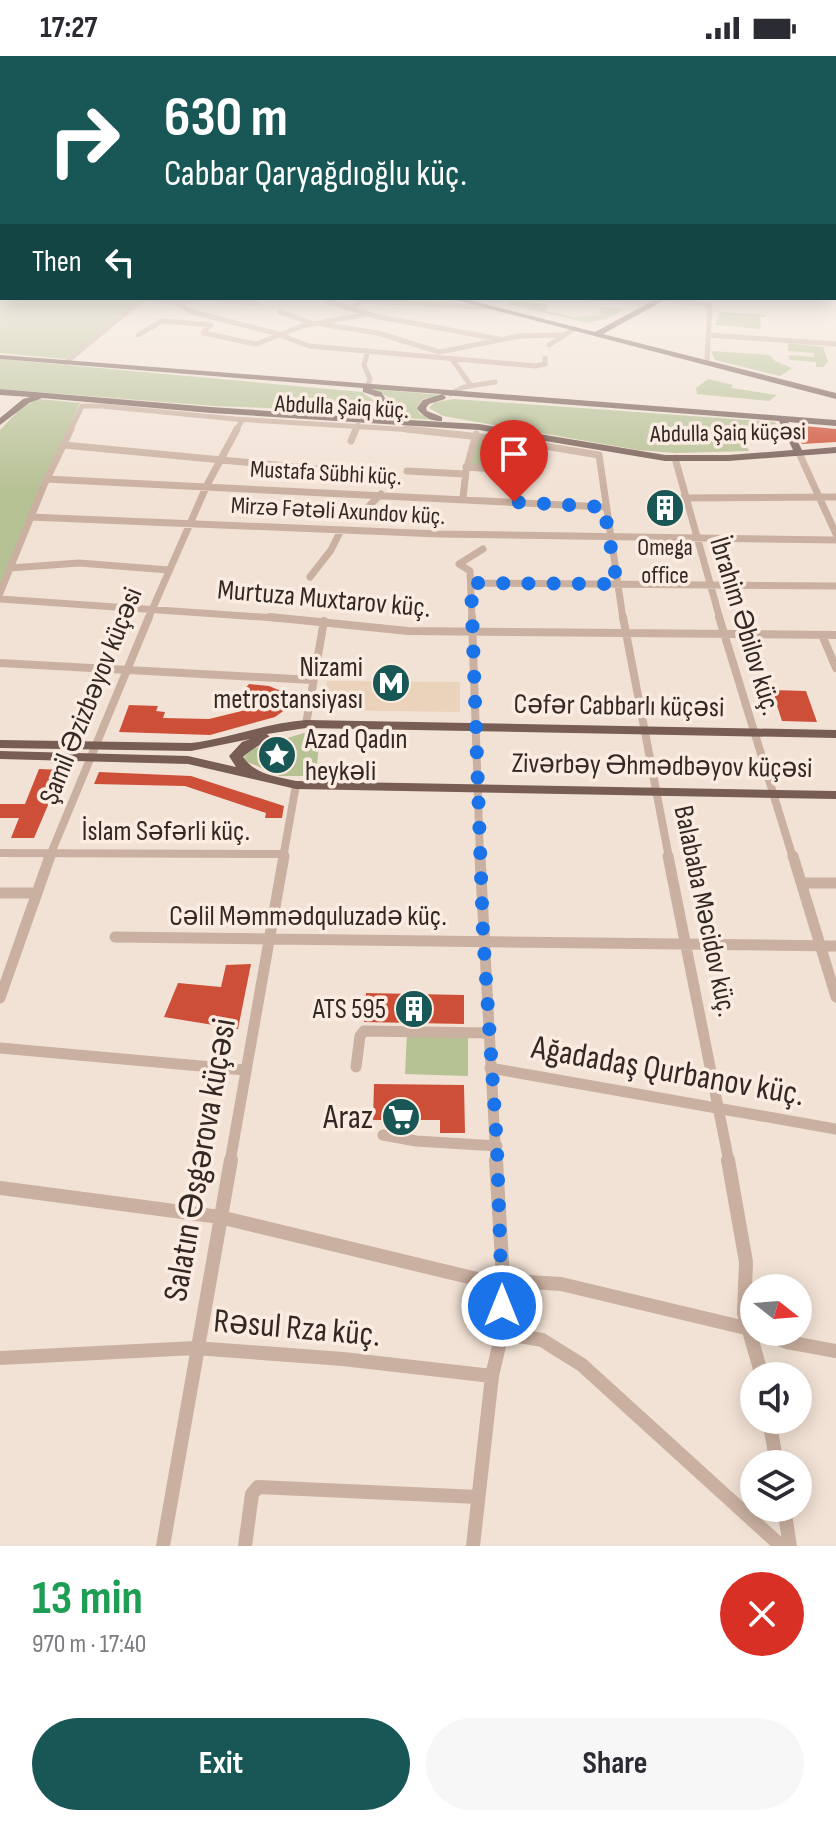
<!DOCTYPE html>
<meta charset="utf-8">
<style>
:root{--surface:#fff;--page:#f7f7f7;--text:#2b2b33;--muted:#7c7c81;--accent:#185756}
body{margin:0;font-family:"Sofia Sans Condensed",sans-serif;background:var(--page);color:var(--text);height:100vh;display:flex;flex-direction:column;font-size:30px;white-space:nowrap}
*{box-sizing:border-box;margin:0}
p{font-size:26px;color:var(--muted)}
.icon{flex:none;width:44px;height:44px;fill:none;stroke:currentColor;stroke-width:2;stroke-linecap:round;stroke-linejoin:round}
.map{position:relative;height:1490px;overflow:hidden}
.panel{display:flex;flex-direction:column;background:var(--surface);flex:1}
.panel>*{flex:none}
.guide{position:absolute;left:0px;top:0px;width:836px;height:244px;box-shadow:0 4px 20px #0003;background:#185756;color:#fff;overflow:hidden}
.needle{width:52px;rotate:107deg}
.fabs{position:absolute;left:740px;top:1218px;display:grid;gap:16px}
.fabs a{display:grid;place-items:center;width:72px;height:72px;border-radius:50%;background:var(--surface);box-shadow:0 4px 20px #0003;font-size:40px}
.pin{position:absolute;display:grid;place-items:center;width:68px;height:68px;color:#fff;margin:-82px -34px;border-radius:50% 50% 50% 0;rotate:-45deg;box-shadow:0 0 8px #0007}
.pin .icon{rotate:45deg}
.me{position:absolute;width:88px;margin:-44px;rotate:0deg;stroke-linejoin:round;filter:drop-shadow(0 0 6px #0008)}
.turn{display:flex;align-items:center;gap:28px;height:168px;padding:0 32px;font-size:36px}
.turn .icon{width:104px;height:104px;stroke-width:2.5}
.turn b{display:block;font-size:56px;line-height:68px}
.then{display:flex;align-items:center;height:76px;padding:0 32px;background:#0003;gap:16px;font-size:30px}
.round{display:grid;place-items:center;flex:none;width:84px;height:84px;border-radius:42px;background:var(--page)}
.headline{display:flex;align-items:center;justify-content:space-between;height:136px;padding:0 32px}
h1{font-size:48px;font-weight:700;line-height:60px;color:#1e9e55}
.primary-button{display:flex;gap:16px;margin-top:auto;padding:16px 32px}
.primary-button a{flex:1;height:92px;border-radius:48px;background:var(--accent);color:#fff;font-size:32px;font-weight:700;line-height:92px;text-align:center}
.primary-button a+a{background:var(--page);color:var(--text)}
.status{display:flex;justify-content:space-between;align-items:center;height:56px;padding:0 40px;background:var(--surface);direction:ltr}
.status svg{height:22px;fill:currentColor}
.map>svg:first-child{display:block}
.green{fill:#b6c194}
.plaza{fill:#ebd2ba}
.building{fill:#ce4f37}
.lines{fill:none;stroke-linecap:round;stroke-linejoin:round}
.street-far4{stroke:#cab0a0;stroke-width:5}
.street-far3{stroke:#cab0a0;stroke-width:7}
.street-far2{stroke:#cab0a0;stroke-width:8}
.street-far1{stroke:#cab0a0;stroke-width:11}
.street{stroke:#cab0a0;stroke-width:14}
.primary{fill:#775d54;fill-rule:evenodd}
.route{stroke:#1a73e8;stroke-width:14;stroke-dasharray:0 25.2}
.labels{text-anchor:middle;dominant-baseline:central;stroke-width:7;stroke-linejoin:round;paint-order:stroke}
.far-street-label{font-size:24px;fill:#342824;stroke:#faece1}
.far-poi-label{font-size:24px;fill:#342824;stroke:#faece1}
.street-label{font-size:28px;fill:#342824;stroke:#faece1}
.poi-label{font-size:28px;fill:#342824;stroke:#faece1;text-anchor:end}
.near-street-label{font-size:34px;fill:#342824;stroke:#faece1}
.near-poi-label{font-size:34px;fill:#342824;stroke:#faece1;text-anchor:end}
</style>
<div class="status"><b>17:27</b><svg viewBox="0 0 49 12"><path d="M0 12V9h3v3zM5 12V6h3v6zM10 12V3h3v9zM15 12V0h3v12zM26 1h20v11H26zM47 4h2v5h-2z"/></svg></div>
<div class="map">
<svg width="836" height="1490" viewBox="0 0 836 1490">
<rect width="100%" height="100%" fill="#f2e2d5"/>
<path class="green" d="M0 234 2 242H141L66 303 0 297Z
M510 245 548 248 546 255 575 261 601 259 600 251 627 253 606 263 587 267 508 248Z
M720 256 766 259V261H760L761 273 715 269Z
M788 287 823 291 828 305 824 311H816V306L790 304 788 299 814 301V297L788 295Z
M711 295 770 299 775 305 792 312 780 320 715 304Z
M0 303 362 336 375 345 364 353 344 355 214 350 0 333Z
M708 323 733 329 731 332 777 339 769 345 697 338 696 332Z
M370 333 443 339 423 343 417 351 420 358 435 364 359 359 375 356 387 348V340Z
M38 343 80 347 0 530V374L21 352Z
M454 343 775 366 777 370 753 369 742 380 749 395 675 397 638 394 443 360 429 352 435 346Z
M479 381 512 387 491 411 469 409Z
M304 677H320L316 720H280L243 704 248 694Z
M407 978 468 979V1020L405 1018Z"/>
<path class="plaza" d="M327 625 460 626V656L323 654Z"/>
<path class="building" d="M793 369 836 373V386L802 388Z
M249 628 269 630 286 637 292 642 286 653 275 661 210 679 119 676 129 649 158 650 156 655 165 656 163 662 209 663 270 648 238 641Z
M772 634 806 635 817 666 782 665Z
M39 713 63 714 34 782H11L19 762H0V748H25Z
M99 716 191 720 284 750 282 762H265L266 757 185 730 94 728Z
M251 908 238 973 164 961 178 927 221 931 226 909Z
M366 937 464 939V968L364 966Z
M374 1028 464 1029 465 1077H440V1064H373Z"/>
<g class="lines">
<path class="street-far4" d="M587 242 654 247
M143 243 176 246 192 256 275 277 309 290 536 310 545 308V302
M662 243 710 249 707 304
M327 245 374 260 499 283
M176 246 207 243 256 247
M351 253 361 245 487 251
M280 256 311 267
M321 268 378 277 439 296 520 280 564 279
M209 270 203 277 256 288 302 270 368 258
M138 279 162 265 211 269
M708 279 836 288
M549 289 574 273
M452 303 471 330
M65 307 144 242
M367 331 370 323 364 309 368 295
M450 338 464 331 495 326
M70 375 82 350H101L235 363 431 375
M236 375 242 364
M355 375 358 369"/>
<path class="street-far3" d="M406 373 508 384 599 399
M351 385 356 373
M64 389 348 416
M799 397 836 478
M599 399 623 563
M675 402 720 563
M466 411 534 416
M407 415 465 418
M46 423 604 451
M463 442 466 415 476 378
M683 442 836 441
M363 456 381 438
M30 461 439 478 836 484
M10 512 79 507 169 514
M310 521 331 494 341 474
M471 527 836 530
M0 537 44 429 71 373
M0 543 290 563
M148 563 207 429 237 373
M472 563 470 515 459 508 483 493"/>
<path class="street-far2" d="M270 561 408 575 836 579
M472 561 480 802
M623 561 669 802
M719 561 793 802
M822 579 836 612
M0 607 313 624
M306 668 324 565
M0 797 284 798
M49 802 149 561
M283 802 296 729"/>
<path class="street-far1" d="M480 800 496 1106
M668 800 729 1106
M793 800 836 941
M802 827H836
M0 837H36
M115 881 836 890
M0 942 50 800
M0 992 245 1014
M356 1011 360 980 364 975 488 977
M490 1012 836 1073
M383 1079 416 1085 497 1090
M230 1106 284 800"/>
<path class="street" d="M728 1104 746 1206 744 1257 762 1320
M0 1132 220 1161 477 1223 561 1228 750 1273
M759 1276 787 1286 836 1295
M502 1277 542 1284 582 1309 781 1490
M0 1302 195 1292 343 1303 492 1320
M769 1364 777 1408
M784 1452 790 1490
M163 1490 231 1104
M245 1490 252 1438 258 1431 478 1441
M473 1490 492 1320 502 1277 503 1222 496 1104"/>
<path class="primary" d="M448 242H461L595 276 658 242H668L603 278 836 337V343Z
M0 299 836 364V370L788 366 802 394 836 391V397L728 405H665L479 374 211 357 42 342 29 347 0 369V362L23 343 30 341 0 339V333L211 351 356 361 353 358 354 356 373 350 378 345 375 340 363 336V332L0 303ZM371 333 442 338 423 344 417 352C422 360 432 366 442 365V361L427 355 426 352 429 348 445 343 446 341 443 339 779 365 793 394 728 399H665L479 368 357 361 379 354 387 345 381 336Z
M306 664 836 674V682L306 672 267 678 270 681C262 689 251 693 243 701 256 719 275 720 296 725L836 735V743L296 733 188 708 0 703V695L188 700 236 711 229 700 242 686 250 683 191 695 0 692V684L191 687C230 682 267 667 306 664Z"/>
</g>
<linearGradient id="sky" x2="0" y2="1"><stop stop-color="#79b2d1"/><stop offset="0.52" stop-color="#f9f2ec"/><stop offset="1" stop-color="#f9f2ec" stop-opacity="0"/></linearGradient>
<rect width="836" height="435" fill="url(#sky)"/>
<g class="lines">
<path class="route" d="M502 1250 497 1090 483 877 471 527 617 528 604 451 514 446"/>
</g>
<defs>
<g id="building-disc" transform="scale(2)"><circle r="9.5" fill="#185756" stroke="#faece1"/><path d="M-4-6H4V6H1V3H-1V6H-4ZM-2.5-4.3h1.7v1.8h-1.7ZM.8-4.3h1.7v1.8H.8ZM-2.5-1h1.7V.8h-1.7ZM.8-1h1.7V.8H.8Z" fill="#fff"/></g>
<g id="metro-disc" transform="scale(2)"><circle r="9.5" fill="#185756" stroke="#faece1"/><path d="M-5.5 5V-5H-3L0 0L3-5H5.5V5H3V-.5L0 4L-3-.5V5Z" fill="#fff"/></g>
<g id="sight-disc" transform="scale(2)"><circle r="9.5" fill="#185756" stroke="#faece1"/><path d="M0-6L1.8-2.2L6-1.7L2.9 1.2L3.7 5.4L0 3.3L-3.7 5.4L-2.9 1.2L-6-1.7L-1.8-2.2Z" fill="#fff"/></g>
<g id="supermarket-disc" transform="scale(2)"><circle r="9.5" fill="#185756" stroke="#faece1"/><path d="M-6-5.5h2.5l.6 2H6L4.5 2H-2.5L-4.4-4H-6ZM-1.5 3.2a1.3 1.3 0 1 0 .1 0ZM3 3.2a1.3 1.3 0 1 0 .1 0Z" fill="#fff"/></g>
</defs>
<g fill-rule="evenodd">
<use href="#building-disc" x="665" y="452"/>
<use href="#metro-disc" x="391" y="627"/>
<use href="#sight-disc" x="277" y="699"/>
<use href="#building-disc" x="414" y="953"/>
<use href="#supermarket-disc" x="401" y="1061"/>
</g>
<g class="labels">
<g class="far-street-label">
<text transform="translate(342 351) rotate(3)">Abdulla Şaiq küç.</text>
<text transform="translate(728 377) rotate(-1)">Abdulla Şaiq küçəsi</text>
<text transform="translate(326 417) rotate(3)">Mustafa Sübhi küç.</text>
<text transform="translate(338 455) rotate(3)">Mirzə Fətəli Axundov küç.</text>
</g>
<g class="far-poi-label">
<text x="665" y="491">Omega<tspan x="665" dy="28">office</tspan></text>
</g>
<g class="street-label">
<text transform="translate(324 543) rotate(5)">Murtuza Muxtarov küç.</text>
<text transform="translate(745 570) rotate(73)">İbrahim Əbilov küç.</text>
<text transform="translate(91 640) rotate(-68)">Şamil Əzizbəyov küçəsi</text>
<text transform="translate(619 650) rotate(1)">Cəfər Cabbarlı küçəsi</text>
<text transform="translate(662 710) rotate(1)">Zivərbəy Əhmədbəyov küçəsi</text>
<text x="166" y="775">İslam Səfərli küç.</text>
<text transform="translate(705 855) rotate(78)">Balababa Məcidov küç.</text>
<text x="308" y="860">Cəlil Məmmədquluzadə küç.</text>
</g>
<g class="poi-label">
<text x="363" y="611">Nizami<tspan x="363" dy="32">metrostansiyası</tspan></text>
<text x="305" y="683" text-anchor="start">Azad Qadın<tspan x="305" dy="32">heykəli</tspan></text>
<text x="386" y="953">ATS 595</text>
</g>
<g class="near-street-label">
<text transform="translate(668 1015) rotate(10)">Ağadadaş Qurbanov küç.</text>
<text transform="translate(200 1104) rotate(-80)">Salatın Əsgərova küçəsi</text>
<text transform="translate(297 1272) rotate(5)">Rəsul Rza küç.</text>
</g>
<g class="near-poi-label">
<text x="373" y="1061">Araz</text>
</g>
</g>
</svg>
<div class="fabs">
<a><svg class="needle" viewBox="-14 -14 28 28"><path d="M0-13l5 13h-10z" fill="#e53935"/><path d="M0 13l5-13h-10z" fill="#7c7c81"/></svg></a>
<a><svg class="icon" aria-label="sound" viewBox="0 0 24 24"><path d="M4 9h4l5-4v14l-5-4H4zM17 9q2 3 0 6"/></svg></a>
<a><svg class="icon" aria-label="layers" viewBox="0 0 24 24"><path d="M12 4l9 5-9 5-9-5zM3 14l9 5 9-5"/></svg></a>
</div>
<div class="pin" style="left:514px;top:446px;background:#d93025"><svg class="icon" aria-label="arrive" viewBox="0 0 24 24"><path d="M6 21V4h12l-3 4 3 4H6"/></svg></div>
<svg class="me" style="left:502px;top:1250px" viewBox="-20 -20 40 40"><circle r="17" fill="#1a73e8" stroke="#fff" stroke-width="3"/><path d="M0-11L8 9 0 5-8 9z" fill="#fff"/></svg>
<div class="guide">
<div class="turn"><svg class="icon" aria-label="right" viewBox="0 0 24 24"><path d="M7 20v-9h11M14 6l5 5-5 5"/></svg><div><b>630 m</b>Cabbar Qaryağdıoğlu küç.</div></div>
<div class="then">Then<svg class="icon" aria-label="left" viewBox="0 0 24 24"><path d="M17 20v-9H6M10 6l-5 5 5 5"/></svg></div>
</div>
</div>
<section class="panel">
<div class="headline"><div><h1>13 min</h1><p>970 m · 17:40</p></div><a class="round" style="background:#d93025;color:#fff"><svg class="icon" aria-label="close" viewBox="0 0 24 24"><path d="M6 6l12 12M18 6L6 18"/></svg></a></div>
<div class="primary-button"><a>Exit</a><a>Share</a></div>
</section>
